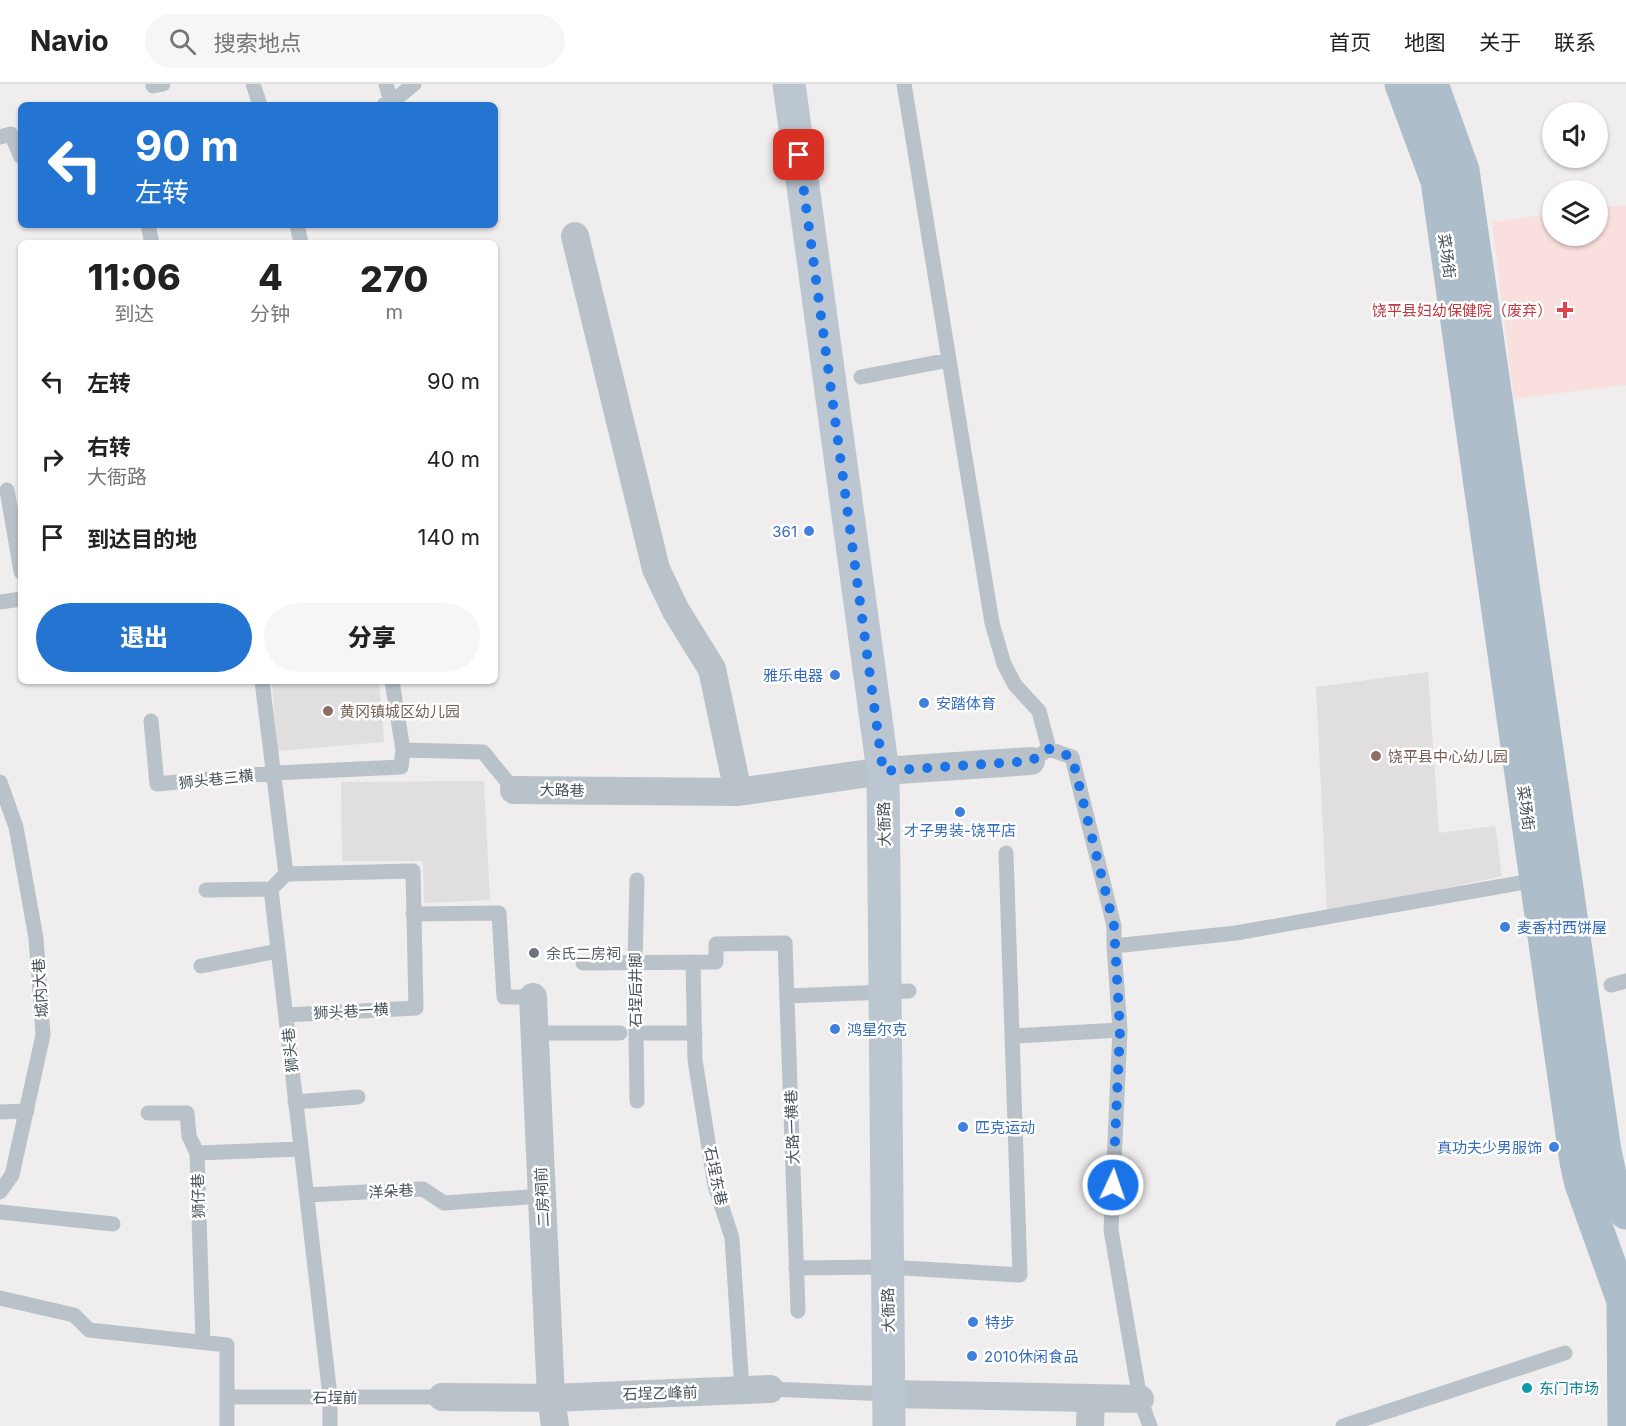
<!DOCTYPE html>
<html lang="zh">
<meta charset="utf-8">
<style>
:root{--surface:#fff;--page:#f6f6f6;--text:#222;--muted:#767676;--line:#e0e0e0;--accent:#2475d2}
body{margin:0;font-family:Inter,"Noto Sans SC",sans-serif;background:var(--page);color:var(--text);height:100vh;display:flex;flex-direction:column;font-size:22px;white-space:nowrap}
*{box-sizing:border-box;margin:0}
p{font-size:20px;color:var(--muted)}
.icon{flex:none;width:33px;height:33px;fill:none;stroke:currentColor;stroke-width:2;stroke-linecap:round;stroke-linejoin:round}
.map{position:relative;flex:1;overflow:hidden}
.side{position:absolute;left:18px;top:156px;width:480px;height:444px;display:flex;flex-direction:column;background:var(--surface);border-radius:9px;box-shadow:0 2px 4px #0004}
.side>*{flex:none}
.top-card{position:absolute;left:18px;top:18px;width:480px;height:126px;border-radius:9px;box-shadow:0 2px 4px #0004;background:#2475d2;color:#fff;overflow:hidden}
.buttons{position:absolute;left:1542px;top:18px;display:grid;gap:12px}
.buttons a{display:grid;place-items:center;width:66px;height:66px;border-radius:50%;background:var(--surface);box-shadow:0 2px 4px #0004;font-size:30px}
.pin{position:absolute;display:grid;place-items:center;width:51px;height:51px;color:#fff;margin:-26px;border-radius:12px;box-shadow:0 3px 9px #0006}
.me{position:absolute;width:66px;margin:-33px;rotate:3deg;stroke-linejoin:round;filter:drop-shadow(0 0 4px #0008)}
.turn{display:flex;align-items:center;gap:21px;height:126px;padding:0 18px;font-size:27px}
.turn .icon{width:78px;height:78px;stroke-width:2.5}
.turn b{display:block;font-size:42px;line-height:51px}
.eta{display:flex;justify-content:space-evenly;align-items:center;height:102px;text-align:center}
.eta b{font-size:36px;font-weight:800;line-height:42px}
.button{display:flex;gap:12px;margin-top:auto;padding:12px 18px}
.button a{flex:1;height:69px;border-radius:36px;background:var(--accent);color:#fff;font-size:24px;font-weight:800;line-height:69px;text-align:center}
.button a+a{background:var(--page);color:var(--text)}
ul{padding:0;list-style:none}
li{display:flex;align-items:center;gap:18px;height:78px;padding:0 18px}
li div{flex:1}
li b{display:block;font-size:22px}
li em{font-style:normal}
header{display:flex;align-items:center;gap:36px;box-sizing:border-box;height:84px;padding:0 30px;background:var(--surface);border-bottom:2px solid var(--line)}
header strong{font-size:28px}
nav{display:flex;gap:33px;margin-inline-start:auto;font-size:21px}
.search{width:420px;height:54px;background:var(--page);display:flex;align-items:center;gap:15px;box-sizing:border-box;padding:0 21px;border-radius:33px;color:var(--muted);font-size:22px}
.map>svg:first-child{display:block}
.education{fill:#e0dede}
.medical{fill:#f9dfde}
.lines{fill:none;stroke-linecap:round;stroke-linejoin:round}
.lane{stroke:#b9c2c9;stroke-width:15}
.street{stroke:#b9c2c9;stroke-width:28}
.secondary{stroke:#bbc6d0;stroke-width:33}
.primary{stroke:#aebdca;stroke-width:33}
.route{stroke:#1a73e8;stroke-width:10;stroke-dasharray:0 18}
.health-dot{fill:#e0444e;stroke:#fff;stroke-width:2}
.shop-dot{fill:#3f7fe0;stroke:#fff;stroke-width:2}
.education-dot{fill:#8d6e63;stroke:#fff;stroke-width:2}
.worship-dot{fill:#6b7280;stroke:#fff;stroke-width:2}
.culture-dot{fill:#0f9aa8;stroke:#fff;stroke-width:2}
.labels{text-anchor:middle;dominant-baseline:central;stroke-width:5;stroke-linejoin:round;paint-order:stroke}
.street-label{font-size:15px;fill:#465159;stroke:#fff}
.health-label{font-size:15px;fill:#be3a42;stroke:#fff;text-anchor:end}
.shop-label{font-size:15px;fill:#366cbe;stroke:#fff;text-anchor:start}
.education-label{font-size:15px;fill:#785e54;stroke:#fff;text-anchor:start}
.worship-label{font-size:15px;fill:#5b616d;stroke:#fff;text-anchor:start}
.culture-label{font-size:15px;fill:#0d838f;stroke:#fff;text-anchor:start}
</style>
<header>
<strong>Navio</strong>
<div class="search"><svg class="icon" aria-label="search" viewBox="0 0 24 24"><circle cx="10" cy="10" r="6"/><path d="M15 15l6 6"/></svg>搜索地点</div>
<nav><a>首页</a><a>地图</a><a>关于</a><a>联系</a></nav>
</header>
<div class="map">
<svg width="1626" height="1342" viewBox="0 0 1626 1342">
<rect width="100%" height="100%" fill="#efeded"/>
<path class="education" d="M1428 588 1439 749 1495 742 1502 792 1327 830 1316 603Z
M272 597H379L384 658 277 667Z
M484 697 490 816 424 819 423 777H342L341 698Z"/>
<path class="medical" d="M1626 121V301L1514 315 1492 138 1552 130V152H1598V125Z"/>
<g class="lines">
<path class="lane" d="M253 0 260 21
M904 0 992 539 1004 580 1015 601 1039 627 1049 665 1031 677
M153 2 163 0
M391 19 414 0
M384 21 391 19 386 0
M0 53 11 50 21 73
M148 141 152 159
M297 141 301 159
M861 293 949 276
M7 406 21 488
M0 518 21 515
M262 597 286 790 271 805 330 1312V1342
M151 637 157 700 274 689 401 683 403 666 392 597
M1049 665 1072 673 1114 842V862
M403 666 483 668 514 706
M0 698 16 743 36 854 43 951 12 1091 0 1108
M286 790 413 787 416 924 286 931
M206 806 271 805
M413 830 499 829 504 913H533
M693 878 695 976 715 1102 732 1154 742 1306
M583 879 716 878V860L785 859 798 1227
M201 882 278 867
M1611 901 1626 897
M788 912 909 907
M1120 946 1111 1146 1140 1315 1150 1342
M535 949H620
M636 949H695
M1014 952 1120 946 1114 862 1236 849 1536 796
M637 1017 635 879 637 796
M295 1018 358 1013
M0 1028 27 1027
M148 1029H187L189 1052 197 1069
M307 1111 423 1105 444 1119 542 1112
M0 1128 113 1140
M796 1184 887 1183 1020 1191 1006 769
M0 1214 74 1231 89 1246 227 1261V1342
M203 1258 197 1069 300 1065
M770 1305 889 1310
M228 1313H442
M1343 1342 1565 1269"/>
<path class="street" d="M575 152 656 485 676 527 712 585 738 708
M514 706 738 708 883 687 1031 677
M533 913 551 1314 555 1342
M889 1310 1140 1315
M442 1313 551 1314 770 1305
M1090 1342 1091 1314"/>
<path class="secondary" d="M789 0 883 687 889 1342"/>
<path class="primary" d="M1401 0 1437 97 1576 1078 1581 1100 1623 1217 1624 1342
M1432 0 1463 86 1605 1067 1610 1090 1626 1129"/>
</g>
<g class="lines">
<path class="route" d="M799 71 883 687 1031 677 1049 665 1072 673 1114 842 1120 946 1113 1101"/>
</g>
<path class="health-dot" d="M1562 217h6v6h6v6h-6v6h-6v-6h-6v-6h6z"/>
<g class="shop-dot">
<circle cx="809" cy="447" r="6"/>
<circle cx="835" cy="591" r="6"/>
<circle cx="924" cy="619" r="6"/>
<circle cx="960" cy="728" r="6"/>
<circle cx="1505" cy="843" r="6"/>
<circle cx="835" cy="945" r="6"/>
<circle cx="963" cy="1043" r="6"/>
<circle cx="1554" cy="1063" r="6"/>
<circle cx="973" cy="1238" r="6"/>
<circle cx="972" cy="1272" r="6"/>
</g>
<g class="education-dot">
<circle cx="328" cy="627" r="6"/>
<circle cx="1376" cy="672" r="6"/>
</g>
<circle class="worship-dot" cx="534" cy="869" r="6"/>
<circle class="culture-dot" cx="1527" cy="1304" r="6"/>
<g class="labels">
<g class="street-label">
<text transform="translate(1447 172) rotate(82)">菜场街</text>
<text transform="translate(216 695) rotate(-6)">狮头巷三横</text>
<text transform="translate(562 706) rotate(1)">大路巷</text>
<text transform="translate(1526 724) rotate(82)">菜场街</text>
<text transform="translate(884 740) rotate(-91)">大衙路</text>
<text transform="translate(40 904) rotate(-94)">城内大巷</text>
<text transform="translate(635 906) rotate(-90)">石埕后井脚</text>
<text transform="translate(351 927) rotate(-3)">狮头巷一横</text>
<text transform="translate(290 966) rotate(-96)">狮头巷</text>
<text transform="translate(792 1043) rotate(-92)">大路一横巷</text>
<text transform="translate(716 1092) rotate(78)">石埕东巷</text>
<text transform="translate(391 1107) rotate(-3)">洋朵巷</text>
<text transform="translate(198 1112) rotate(-92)">狮仔巷</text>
<text transform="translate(542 1113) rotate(-93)">二房祠前</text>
<text transform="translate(888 1226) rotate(-91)">大衙路</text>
<text transform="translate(660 1309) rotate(-2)">石埕乙峰前</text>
<text x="335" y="1313">石埕前</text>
</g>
<g class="health-label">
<text x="1552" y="226">饶平县妇幼保健院（废弃）</text>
</g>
<g class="shop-label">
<text x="797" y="447" text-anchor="end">361</text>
<text x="823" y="591" text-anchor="end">雅乐电器</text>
<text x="936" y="619">安踏体育</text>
<text x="960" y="746" text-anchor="middle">才子男装-饶平店</text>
<text x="1517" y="843">麦香村西饼屋</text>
<text x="847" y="945">鸿星尔克</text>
<text x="975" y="1043">匹克运动</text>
<text x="1542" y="1063" text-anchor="end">真功夫少男服饰</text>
<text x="985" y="1238">特步</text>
<text x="984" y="1272">2010休闲食品</text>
</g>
<g class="education-label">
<text x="340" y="627">黄冈镇城区幼儿园</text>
<text x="1388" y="672">饶平县中心幼儿园</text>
</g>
<g class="worship-label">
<text x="546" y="869">余氏二房祠</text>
</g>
<g class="culture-label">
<text x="1539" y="1304">东门市场</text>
</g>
</g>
</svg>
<div class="buttons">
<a><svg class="icon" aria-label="sound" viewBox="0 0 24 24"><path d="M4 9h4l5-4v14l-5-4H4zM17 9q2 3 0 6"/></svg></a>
<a><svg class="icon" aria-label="layers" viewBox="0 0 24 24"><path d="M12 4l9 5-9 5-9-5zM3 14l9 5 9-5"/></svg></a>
</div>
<div class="pin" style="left:799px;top:71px;background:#d93025"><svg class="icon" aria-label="arrive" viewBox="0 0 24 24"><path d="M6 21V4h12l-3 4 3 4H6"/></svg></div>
<svg class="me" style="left:1113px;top:1101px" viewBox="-20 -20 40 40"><circle r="17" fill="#1a73e8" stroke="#fff" stroke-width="3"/><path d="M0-11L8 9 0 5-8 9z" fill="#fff"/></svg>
<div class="top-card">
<div class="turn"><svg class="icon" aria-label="left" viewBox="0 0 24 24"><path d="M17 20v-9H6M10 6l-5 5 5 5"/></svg><div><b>90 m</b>左转</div></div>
</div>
<section class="side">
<div class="eta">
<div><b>11:06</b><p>到达</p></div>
<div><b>4</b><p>分钟</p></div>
<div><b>270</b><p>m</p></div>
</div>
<ul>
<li><svg class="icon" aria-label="left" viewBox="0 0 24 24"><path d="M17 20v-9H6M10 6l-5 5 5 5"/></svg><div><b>左转</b></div><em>90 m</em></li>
<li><svg class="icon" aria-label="right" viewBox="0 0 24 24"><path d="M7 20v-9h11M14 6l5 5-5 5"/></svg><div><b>右转</b><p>大衙路</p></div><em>40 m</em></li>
<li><svg class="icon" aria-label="arrive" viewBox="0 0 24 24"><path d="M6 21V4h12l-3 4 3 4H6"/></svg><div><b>到达目的地</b></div><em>140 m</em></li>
</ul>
<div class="button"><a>退出</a><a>分享</a></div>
</section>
</div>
